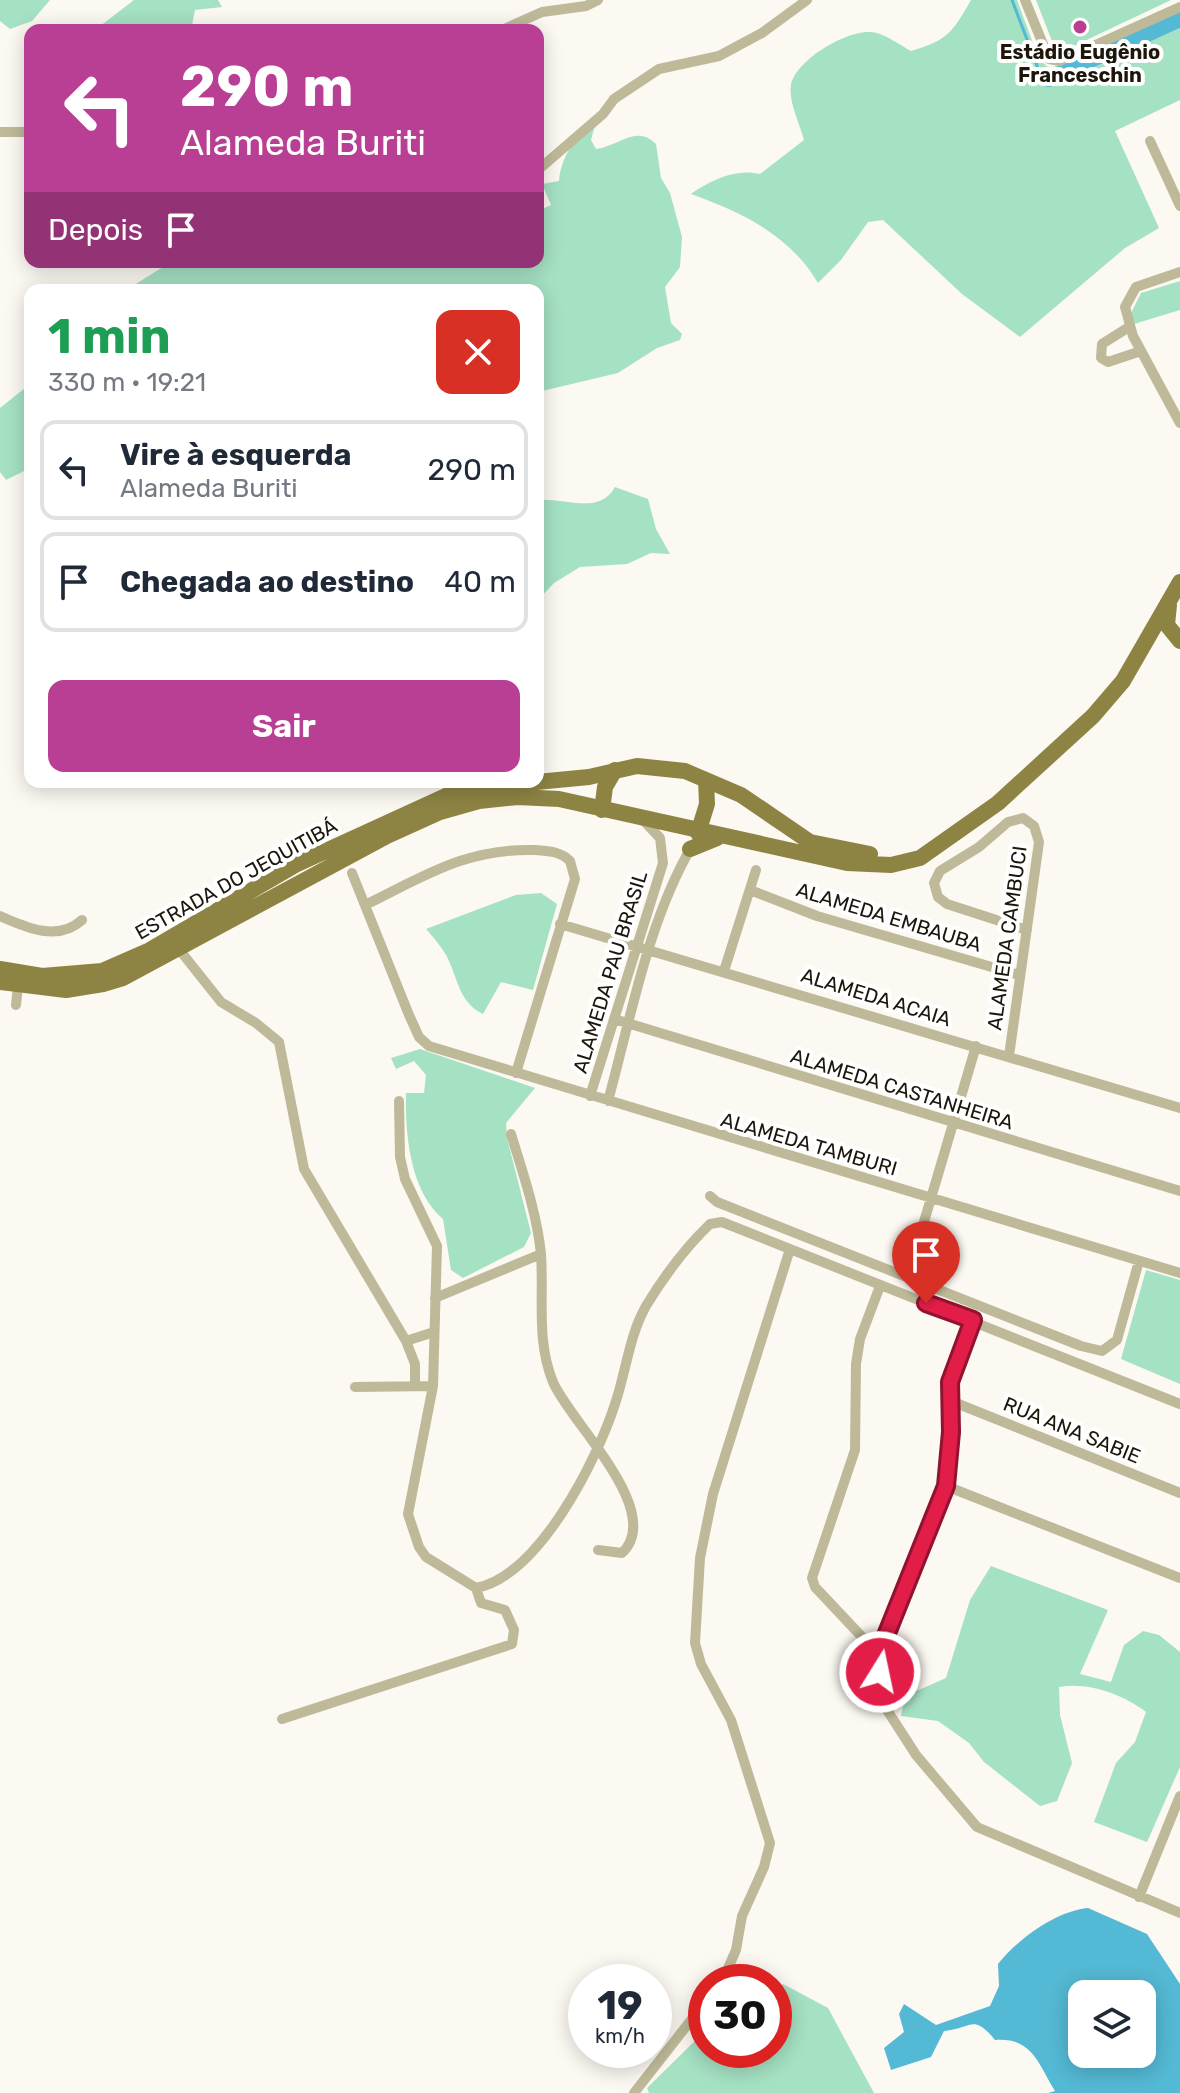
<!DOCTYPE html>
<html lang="pt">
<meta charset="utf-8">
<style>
:root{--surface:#fff;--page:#f6f6f7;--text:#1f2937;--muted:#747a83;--line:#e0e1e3;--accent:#b83f93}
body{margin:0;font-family:Rubik,sans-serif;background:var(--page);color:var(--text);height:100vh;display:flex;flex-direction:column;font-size:30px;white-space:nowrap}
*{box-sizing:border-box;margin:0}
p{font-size:26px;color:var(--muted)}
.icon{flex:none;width:44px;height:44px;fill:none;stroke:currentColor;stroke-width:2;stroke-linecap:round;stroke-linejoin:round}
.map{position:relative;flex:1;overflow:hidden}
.details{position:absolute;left:24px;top:284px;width:520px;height:504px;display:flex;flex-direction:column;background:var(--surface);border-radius:16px;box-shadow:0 4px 20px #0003}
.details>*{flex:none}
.top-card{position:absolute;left:24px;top:24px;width:520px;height:244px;border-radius:16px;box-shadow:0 4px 20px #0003;background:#b83f93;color:#fff;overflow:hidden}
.fabs{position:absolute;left:1068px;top:1980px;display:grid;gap:16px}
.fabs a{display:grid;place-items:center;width:88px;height:88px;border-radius:16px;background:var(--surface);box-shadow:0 4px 20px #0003;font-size:40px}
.speed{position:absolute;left:568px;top:1964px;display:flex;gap:16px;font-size:40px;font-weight:700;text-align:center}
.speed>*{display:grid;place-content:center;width:104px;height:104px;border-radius:50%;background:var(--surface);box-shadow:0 4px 20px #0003;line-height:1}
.speed small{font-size:20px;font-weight:400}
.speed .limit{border:12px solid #d22;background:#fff;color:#111}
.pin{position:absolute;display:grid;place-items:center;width:68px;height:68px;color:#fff;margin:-82px -34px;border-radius:50% 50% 50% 0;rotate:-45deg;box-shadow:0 0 8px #0007}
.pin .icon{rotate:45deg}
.me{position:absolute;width:88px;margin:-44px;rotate:10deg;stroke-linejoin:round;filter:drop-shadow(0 0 6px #0008)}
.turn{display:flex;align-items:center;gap:28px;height:168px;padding:0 24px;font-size:36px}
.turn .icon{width:104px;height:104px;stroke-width:2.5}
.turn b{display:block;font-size:56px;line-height:68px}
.then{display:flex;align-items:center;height:76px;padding:0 24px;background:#0003;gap:16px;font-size:30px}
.round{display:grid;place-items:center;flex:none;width:84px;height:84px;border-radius:16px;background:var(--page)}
.headline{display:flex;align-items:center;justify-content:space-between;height:136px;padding:0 24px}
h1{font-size:48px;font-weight:700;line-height:60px;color:#1e9e55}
.cta{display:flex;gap:16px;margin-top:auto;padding:16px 24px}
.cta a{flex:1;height:92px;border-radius:16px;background:var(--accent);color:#fff;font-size:32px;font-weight:700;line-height:92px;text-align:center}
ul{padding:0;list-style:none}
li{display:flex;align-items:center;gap:24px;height:100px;margin:0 16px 12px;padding:0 8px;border:4px solid var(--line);border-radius:16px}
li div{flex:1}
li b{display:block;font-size:30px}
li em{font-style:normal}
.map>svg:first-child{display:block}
.green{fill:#a5e1c3}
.water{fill:#54b9d4;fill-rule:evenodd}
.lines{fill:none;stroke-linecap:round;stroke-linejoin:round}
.stream{stroke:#54b9d4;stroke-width:3}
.river{stroke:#54b9d4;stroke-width:16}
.minor{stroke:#beba99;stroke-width:10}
.primary{stroke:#8d8444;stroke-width:16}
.route-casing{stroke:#92132f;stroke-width:20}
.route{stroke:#e11d48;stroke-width:14}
.poi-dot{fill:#b83f93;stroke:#fff;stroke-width:3}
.labels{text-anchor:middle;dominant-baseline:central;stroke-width:8;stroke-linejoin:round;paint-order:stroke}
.poi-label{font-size:20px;font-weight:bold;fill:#1c160b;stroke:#fff}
.street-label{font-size:20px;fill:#1c160b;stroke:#fff}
</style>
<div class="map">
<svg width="1180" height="2093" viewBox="0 0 1180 2093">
<rect width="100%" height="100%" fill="#fcf8f2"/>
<path class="green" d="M0 0H50L32 21 10 29 0 21Z
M134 0H218L222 7 195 10 191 30H95Z
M971 0H1017L1039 59 1049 68 1075 61 1180 13V100L1115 131 1159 228 1125 248 1020 337 962 294 883 220 868 222 841 260 818 283C789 234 741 212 691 194 710 180 737 168 760 174L804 140C800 124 788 101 791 85 796 59 852 26 877 33 888 36 900 45 911 51 948 40 952 33 971 0Z
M1036 0H1171L1057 54Z
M597 118 591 140 596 149C619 146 636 124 656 144L661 178 670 193 682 237 680 267 665 287 671 323 682 334 680 340 657 348 618 373 538 392V290H126L163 267 180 262H538V211L551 205 542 184 559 181C561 156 577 134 597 118Z
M1180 281V310L1134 324 1131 313 1141 293Z
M30 384V468L6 480 0 472V408Z
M615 487 648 499 656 529 670 554 651 553 627 564 580 567 554 583 538 600V500C564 497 599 516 615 487Z
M541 893 557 904 533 990 501 982 483 1014C458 1002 458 977 446 955 441 946 433 937 426 929L516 895Z
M420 1049 535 1088 506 1123 507 1138 531 1233 524 1247 463 1278 451 1270 443 1219C410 1191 405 1134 406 1093H424L426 1075 414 1061 396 1069 391 1058Z
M1146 1270 1180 1280V1384L1121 1359Z
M991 1566 1108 1610 1080 1674 1111 1682 1124 1645 1143 1631 1159 1635 1180 1652V1767L1147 1842 1094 1822 1116 1763 1135 1742 1146 1712C1122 1694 1089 1682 1059 1687L1060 1715 1072 1763 1057 1801 1040 1806 984 1762 969 1743 938 1721 901 1716 905 1696 946 1678 970 1600Z
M783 1984 828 2008 874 2093H649L647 2088 706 2030V2050H774V1988Z"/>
<path class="water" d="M1088 1908 1147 1934 1180 1984V2093H1048L1055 2091C1038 2063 1032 2037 995 2040 973 2013 973 2028 944 2031L931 2057 891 2070 884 2048 904 2032 899 2014 904 2004 936 2025 990 2006 999 1986 998 1964C1018 1939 1056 1911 1088 1908ZM1082 1994H1142V2054H1082Z"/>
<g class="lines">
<path class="stream" d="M1012 0 1041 76"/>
<path class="river" d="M1041 76 1049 79 1180 19"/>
<path class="minor" d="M1025 0 1049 59 1060 61 1180 7
M502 30 542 12 586 6 598 0
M0 132H30
M1150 141 1180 206
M538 170 603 114 614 99 659 69 719 56 762 33 807 0
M1180 272 1136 287 1125 307 1133 336 1180 423
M1129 327 1102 344 1101 358 1108 362 1141 351
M352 873 409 1015 419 1037 429 1046 1180 1273
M750 890 817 916 1019 975
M365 905C425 876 466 848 535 850 548 851 560 851 570 861L575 879 516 1073
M0 916C27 928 58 942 82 920
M560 924 1180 1108
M178 948 221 1002 256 1023 279 1042 304 1169 406 1341 415 1364V1385
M724 971 756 870
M16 1005 18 985
M614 1019 1180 1191
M1009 1056 1039 842 1034 826 1023 818 1008 822 979 847 940 871 934 883 938 897 947 904 1027 930
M590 1096 663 863 660 838 644 821
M399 1101 400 1157 405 1179 437 1246 433 1386 408 1514 419 1547 426 1557 476 1588
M608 1101C631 1017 648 921 692 846
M511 1134C523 1173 537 1214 541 1254 544 1297 536 1341 553 1382 569 1421 666 1511 622 1553L598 1550
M710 1196 717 1202 1081 1346 1102 1351 1117 1340 1139 1261
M908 1276 976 1046
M880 1286 860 1339 856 1364 855 1450 812 1578 815 1587 880 1656
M435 1298 541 1254
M973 1320 950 1382 951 1432 946 1486 880 1656 887 1710 916 1755 977 1827 1180 1913
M406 1341 434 1332
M355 1387 433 1386
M951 1401 1180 1493
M946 1486 1180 1578
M476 1588C539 1576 597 1460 615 1404 626 1372 629 1336 646 1306 663 1278 687 1246 710 1224L722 1222 1180 1404
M282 1719 512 1644 514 1630 505 1610 481 1603 476 1588
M1139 1897 1180 1796
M722 1982 736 1950 742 1916 764 1867 770 1843 731 1720 701 1664 695 1643 700 1558 713 1494 790 1249
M634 2093 706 2001"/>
<path class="primary" d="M1169 605 1167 625 1180 641
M602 810 605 787 615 770
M698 833 707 804 706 780
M690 849 717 838
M0 969 42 976 102 971 150 950 295 865 448 795 484 787 589 777 637 766 685 771 741 795 810 842 870 854
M0 982 66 990 103 984 123 978 387 836 440 812 479 801 518 797 559 799 847 863 891 865 920 858 998 803 1093 716 1123 681 1180 582"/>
</g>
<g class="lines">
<g class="route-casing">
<path id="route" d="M880 1672V1656L887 1633 946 1486 951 1432 950 1382 973 1320 926 1303"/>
</g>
<use href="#route" class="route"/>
</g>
<circle class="poi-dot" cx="1080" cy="27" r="8"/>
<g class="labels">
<g class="poi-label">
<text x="1080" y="52">Estádio Eugênio<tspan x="1080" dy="23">Franceschin</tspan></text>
</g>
<g class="street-label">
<text transform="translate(236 879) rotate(-29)">ESTRADA DO JEQUITIBÁ</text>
<text transform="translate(889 917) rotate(17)">ALAMEDA EMBAUBA</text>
<text transform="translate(1007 938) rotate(-82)">ALAMEDA CAMBUCI</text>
<text transform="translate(610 972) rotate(-73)">ALAMEDA PAU BRASIL</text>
<text transform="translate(876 997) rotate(17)">ALAMEDA ACAIA</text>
<text transform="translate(902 1089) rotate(17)">ALAMEDA CASTANHEIRA</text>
<text transform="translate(809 1144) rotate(16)">ALAMEDA TAMBURI</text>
<text transform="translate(1072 1430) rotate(22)">RUA ANA SABIE</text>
</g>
</g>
</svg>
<div class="fabs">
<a><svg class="icon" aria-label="layers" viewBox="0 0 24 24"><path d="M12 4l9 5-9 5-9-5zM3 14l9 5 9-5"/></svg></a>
</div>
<div class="speed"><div>19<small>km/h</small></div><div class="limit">30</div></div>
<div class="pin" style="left:926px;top:1303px;background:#d93025"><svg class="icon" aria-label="arrive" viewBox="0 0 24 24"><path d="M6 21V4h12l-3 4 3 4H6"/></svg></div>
<svg class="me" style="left:880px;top:1672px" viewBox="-20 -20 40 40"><circle r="17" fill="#e11d48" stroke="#fff" stroke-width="3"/><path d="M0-11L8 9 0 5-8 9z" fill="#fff"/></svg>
<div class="top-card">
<div class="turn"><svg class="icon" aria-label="left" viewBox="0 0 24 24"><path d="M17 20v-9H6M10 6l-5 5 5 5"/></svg><div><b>290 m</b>Alameda Buriti</div></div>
<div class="then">Depois<svg class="icon" aria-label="arrive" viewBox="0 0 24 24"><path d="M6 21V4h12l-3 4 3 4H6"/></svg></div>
</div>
<section class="details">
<div class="headline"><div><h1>1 min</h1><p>330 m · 19:21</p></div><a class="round" style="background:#d93025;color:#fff"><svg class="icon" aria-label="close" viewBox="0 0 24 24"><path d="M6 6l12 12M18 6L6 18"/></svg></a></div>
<ul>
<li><svg class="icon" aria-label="left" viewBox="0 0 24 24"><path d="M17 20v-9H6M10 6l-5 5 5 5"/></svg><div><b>Vire à esquerda</b><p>Alameda Buriti</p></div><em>290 m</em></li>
<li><svg class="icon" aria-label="arrive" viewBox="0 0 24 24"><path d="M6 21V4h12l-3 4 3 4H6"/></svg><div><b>Chegada ao destino</b></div><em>40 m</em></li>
</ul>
<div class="cta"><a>Sair</a></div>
</section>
</div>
